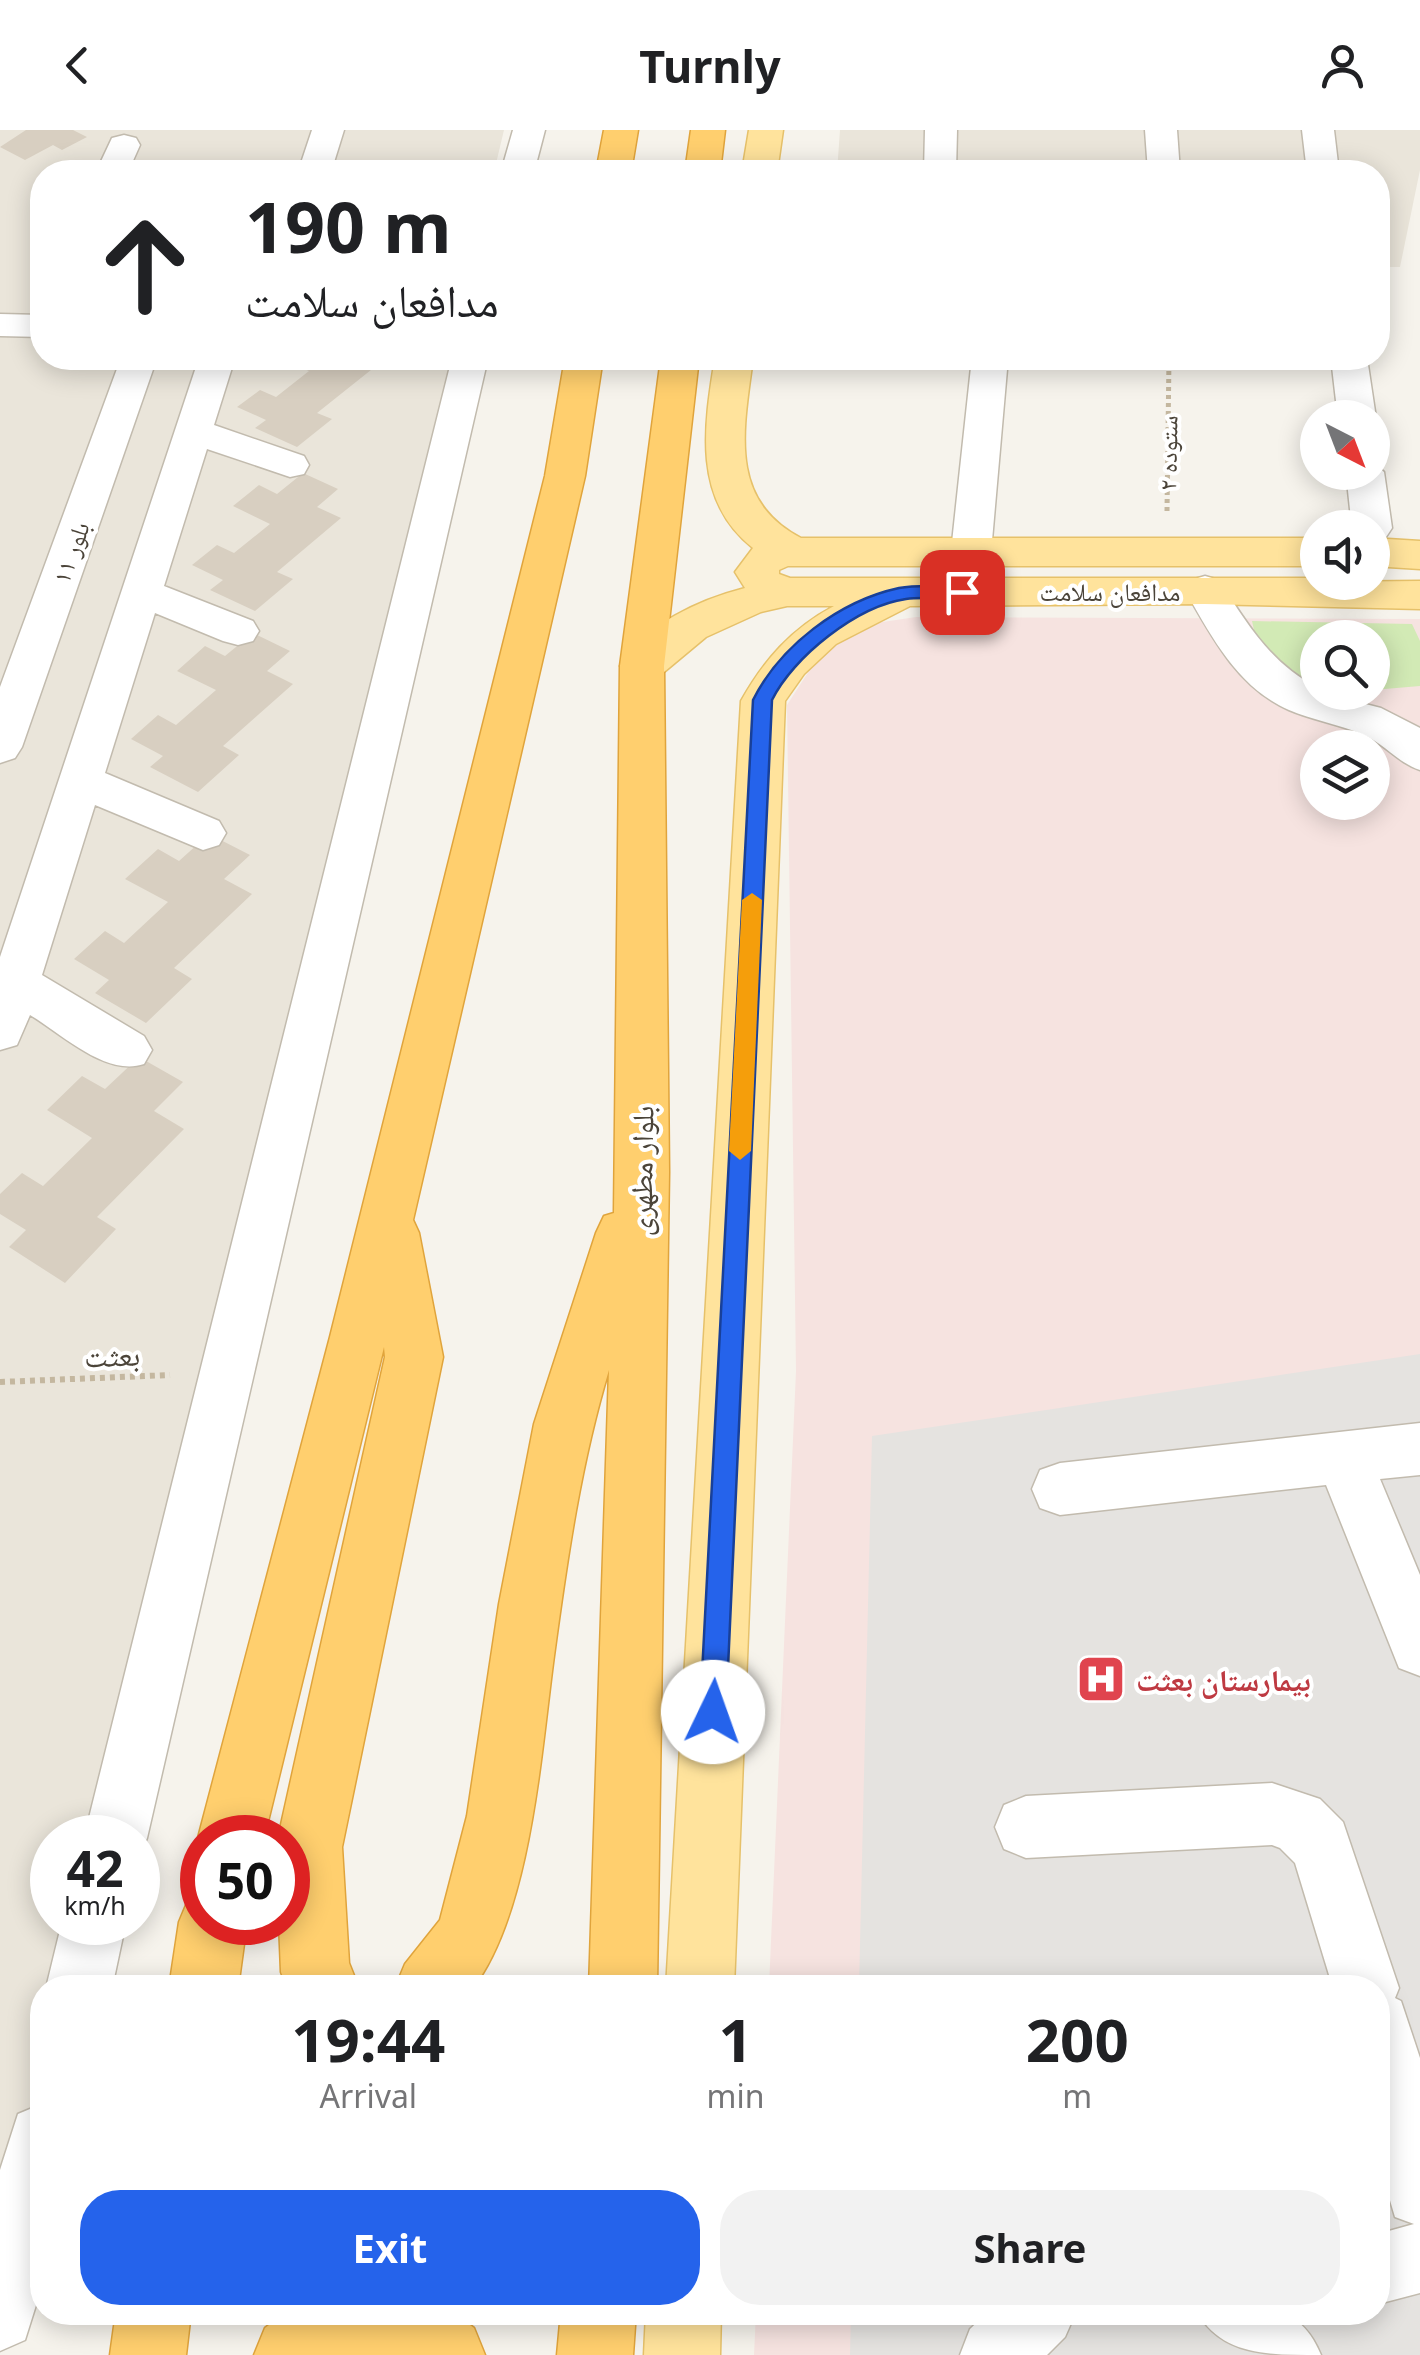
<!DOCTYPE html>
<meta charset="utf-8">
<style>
:root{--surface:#fff;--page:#f2f2f2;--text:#202124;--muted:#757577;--accent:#2563eb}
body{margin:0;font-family:"Noto Sans","Noto Naskh Arabic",sans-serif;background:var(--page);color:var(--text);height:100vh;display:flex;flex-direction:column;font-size:38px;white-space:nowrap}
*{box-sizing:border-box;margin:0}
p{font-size:32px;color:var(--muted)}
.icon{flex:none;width:55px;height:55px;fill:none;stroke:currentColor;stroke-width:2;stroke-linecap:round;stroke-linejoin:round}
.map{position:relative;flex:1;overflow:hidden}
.panel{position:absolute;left:30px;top:1845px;width:1360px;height:350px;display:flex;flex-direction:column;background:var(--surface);border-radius:40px;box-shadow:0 5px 25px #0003}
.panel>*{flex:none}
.hud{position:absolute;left:30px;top:30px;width:1360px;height:210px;border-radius:40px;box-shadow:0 5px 25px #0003;background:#fff;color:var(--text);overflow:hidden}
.needle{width:65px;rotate:138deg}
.controls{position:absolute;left:1300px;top:270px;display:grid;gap:20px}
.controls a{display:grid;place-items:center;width:90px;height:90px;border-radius:50%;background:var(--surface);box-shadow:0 5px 25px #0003;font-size:50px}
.speed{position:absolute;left:30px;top:1685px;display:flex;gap:20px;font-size:50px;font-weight:700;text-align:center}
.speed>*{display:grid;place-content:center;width:130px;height:130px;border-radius:50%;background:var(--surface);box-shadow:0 5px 25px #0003;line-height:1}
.speed small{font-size:25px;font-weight:400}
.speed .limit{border:15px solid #d22;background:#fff;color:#111}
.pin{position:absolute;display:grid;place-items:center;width:85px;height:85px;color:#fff;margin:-42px;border-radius:20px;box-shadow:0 5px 15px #0006}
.me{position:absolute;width:110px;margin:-55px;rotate:3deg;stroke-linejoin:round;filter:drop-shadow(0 0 8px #0008)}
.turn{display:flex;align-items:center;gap:35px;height:210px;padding:0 50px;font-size:45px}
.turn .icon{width:130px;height:130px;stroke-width:2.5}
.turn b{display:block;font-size:70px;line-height:85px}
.eta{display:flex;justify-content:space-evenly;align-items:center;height:170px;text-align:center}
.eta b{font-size:60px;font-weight:700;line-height:70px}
.primary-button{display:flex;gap:20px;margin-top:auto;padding:20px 50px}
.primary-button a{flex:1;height:115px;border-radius:40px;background:var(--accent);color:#fff;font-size:40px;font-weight:700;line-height:115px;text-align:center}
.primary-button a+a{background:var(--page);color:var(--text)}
header{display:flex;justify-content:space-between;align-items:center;height:130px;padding:0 50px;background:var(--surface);font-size:45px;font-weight:700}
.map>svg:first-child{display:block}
.residential{fill:#eae5da}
.medical{fill:#f6e3e0;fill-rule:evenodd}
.green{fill:#d2eab5}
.parking{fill:#e5e3e0}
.building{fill:#d8cfc1}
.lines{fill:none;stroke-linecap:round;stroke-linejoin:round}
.minor-casing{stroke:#c2bbae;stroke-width:3}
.major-casing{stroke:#e6c16a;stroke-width:3}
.highway-casing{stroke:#e0a43c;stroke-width:3}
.path-far1{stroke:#c4b79f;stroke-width:5;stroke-dasharray:4 4;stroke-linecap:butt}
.path{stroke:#c4b79f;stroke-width:6;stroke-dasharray:5 5;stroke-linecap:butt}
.minor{fill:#fff;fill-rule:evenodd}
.major{fill:#ffe39c;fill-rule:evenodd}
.highway{fill:#ffcf6e;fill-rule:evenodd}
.route{fill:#2563eb;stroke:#184099;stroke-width:2.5}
.slow{fill:#f59e0b}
.labels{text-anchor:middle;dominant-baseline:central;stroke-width:8;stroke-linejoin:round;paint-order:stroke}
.far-street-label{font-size:25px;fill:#4b4439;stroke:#fff}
.street-label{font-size:30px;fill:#4b4439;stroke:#fff}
.health-label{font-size:30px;font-weight:bold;fill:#be3a42;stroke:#fff;text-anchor:start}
</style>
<header><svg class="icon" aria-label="back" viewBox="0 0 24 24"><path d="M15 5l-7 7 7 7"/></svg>Turnly<svg class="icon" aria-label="person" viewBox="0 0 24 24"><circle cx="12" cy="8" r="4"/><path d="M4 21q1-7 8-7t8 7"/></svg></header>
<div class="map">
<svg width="1420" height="2225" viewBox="0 0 1420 2225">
<rect width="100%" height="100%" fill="#f6f3ec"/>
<path class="residential" d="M0 0H504L494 42H42V228H451L108 1707 52 1708V1792L88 1793 73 1857 42 1858V1989L0 2172Z
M840 0H1420V40L1400 137H1378V42H837Z"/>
<path class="medical" d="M916 487 1420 489V2225H754L756 2183 1378 2182V1858L769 1857 796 1241 787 575 809 541 836 512 876 493ZM1318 508H1372V562H1318ZM1318 618H1372V672H1318Z"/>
<path class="green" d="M1252 491 1412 494 1420 511V556L1373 560 1372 508H1318L1317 560 1259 523Z"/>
<path class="parking" d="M1420 1224V2225H850L851 2183 1378 2182V1858L859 1857 872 1306Z"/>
<path class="building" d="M26 0H73L87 7 62 20 53 15 25 30 0 17Z
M277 228H355L376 236 317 283 332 289 297 317 255 298 266 290 237 277 260 260 276 267 309 241Z
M303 343 338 359 317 377 341 388 277 442 293 449 255 481 210 460 223 450 192 435 217 415 234 423 270 394 233 376 259 355 277 364Z
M253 503 290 521 267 541 293 554 223 616 239 625 198 662 150 637 163 626 131 609 158 585 176 595 216 560 177 541 205 516 225 526Z
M209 704 250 725 224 749 252 764 174 838 192 849 146 893 95 863 109 850 74 829 105 801 124 813 168 772 125 749 158 719 179 731Z
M139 927 183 952 154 981 184 999 97 1087 116 1099 65 1153 9 1117 26 1100 0 1084V1064L22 1043 43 1056 92 1008 47 980 82 946 105 959Z"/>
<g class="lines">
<g class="minor-casing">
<path id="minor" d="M312 0H344L331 42H298Z
M513 0H545L534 42H501Z
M925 0H957L956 42H924Z
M1145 0H1177L1180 42H1148Z
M1302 0H1334L1339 42H1307Z
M124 5 136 8 140 15 128 42H96L112 8Z
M0 184 42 185V207L0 206Z
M121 228H157L22 617 15 628 0 633V557Z
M199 228H235L214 295 304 326 309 335 304 344 290 347 207 319 164 456 253 491 259 501 253 511 238 515 223 511 155 483 105 643 219 691 226 703 219 715 203 720 95 675 42 845 144 906 152 920 144 934C106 947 62 904 30 885L17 915 0 920V827Z
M452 228H488L147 1708 138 1730V1708H84Z
M972 228H1008L991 422 985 431 971 435 957 431 951 422Z
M1331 228H1367L1376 288 1372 293V288H1338Z
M1372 332 1384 342 1392 398 1386 407 1372 411V398H1352L1346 342H1372Z
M1205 446 1219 450C1247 494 1271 534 1318 558V562L1381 578 1420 598V640C1398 633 1384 613 1362 604 1338 594 1312 590 1289 580 1238 558 1211 506 1185 460L1191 450Z
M1420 1293V1345L1380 1349 1420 1445V1546L1399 1538 1326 1355 1060 1385 1040 1378 1032 1359 1040 1340 1060 1333Z
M1272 1653 1320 1669 1343 1692 1399 1858 1395 1868 1401 1871 1420 1928V2163L1378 2174V2104L1414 2094 1395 2087 1378 2030V1858H1333L1295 1733 1280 1718 1272 1715 1026 1728 1004 1719 995 1697 1004 1675 1026 1666Z
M62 1792H126L112 1858H46Z
M42 1974V2156L25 2210 0 2221V2040L18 1984Z
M988 2182H1076L1065 2207 1047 2225H960L970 2199Z
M1197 2182C1254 2182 1296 2165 1321 2225 1265 2225 1222 2225 1197 2182Z"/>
</g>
<g class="major-casing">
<path id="major" d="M749 0H783L777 42H742Z
M715 228H753C744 298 727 370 801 408H1318V436H788L779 440V444L790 448H1318V452L1420 451V479L1205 474 910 476 836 514 804 544 785 571 734 1858H666L741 571C764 530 791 499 834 476H787L761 482 706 507 658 547 642 551 626 547 620 536C645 494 699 470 745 458L735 442 753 418C692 370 704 296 715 228Z
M1372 408 1420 411V439L1372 436Z
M646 2182H721L720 2225H644Z"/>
</g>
<g class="highway-casing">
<path id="highway" d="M604 0H638L631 42H596Z
M691 0H725L720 42H685Z
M565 228H603L585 346 413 1090 419 1103 443 1227 342 1717 349 1833 359 1858H287L281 1842 279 1792H288V1708H278L385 1227 384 1217 264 1708H202V1719L198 1708 330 1207 545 346Z
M661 228H699L664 536 669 1042 657 1858H589L609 1240C581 1332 567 1430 554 1526 541 1622 531 1781 473 1858H395L405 1834 440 1790 467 1686 499 1474 534 1294 596 1103 604 1086 614 1083 620 536Z
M202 1763V1792H247L238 1858H169L179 1792 189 1768Z
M116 2182H191L186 2225H110Z
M286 2182H453L474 2198 485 2225H254L265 2198Z
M561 2182H636L633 2225H557Z"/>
</g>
<path class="path-far1" d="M1167 381 1169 228"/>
<path class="path" d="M0 1252 170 1245"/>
<use href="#minor" class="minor"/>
<use href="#major" class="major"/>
<use href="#highway" class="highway"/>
</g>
<path class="route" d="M962 456 971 462 969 466C948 471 926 466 906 469 857 476 793 527 772 570L726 1582 722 1592 713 1596 704 1592 700 1582 753 570C780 516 839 471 899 458 919 454 942 457 962 456Z"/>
<path class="slow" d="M752 763 762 770 751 1021 740 1030 729 1021 742 770Z"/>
<defs>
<g id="hospital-square" transform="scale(2.5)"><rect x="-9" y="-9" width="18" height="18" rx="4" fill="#e0444e" stroke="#fff"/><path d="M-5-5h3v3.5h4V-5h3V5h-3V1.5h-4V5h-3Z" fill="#fff"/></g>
</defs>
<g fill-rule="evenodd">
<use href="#hospital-square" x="1101" y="1549"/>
</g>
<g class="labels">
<g class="far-street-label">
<text transform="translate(1167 323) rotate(-89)">ستوده ۲</text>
<text transform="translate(70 422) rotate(-70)">بلور ۱۱</text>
<text x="1110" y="461">مدافعان سلامت</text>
</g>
<g class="street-label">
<text transform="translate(641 1041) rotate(-89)">بلوار مطهری</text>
<text transform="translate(112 1225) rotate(-2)">بعثت</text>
</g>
<g class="health-label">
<text x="1136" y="1549">بیمارستان بعثت</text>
</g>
</g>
</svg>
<div class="controls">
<a><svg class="needle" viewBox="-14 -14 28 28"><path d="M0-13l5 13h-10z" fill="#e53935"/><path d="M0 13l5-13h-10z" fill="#757577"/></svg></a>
<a><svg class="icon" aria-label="sound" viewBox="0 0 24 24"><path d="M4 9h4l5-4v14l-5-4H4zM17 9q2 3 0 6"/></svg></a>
<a><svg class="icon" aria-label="search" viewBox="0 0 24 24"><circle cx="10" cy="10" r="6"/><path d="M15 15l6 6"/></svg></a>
<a><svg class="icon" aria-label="layers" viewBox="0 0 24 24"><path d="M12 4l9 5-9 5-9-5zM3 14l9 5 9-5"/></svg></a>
</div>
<div class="speed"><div>42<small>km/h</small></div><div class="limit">50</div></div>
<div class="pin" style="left:962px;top:462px;background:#d93025"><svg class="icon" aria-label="arrive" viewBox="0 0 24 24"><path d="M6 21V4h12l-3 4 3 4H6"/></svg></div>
<svg class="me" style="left:713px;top:1582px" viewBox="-20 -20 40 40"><circle r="19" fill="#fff"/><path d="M0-13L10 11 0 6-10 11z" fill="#2563eb"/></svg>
<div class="hud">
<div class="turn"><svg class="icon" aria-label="ahead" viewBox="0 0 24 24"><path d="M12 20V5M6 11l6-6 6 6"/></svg><div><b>190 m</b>مدافعان سلامت</div></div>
</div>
<section class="panel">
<div class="eta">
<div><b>19:44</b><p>Arrival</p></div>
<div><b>1</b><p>min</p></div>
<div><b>200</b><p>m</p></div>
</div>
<div class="primary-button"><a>Exit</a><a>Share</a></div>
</section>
</div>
